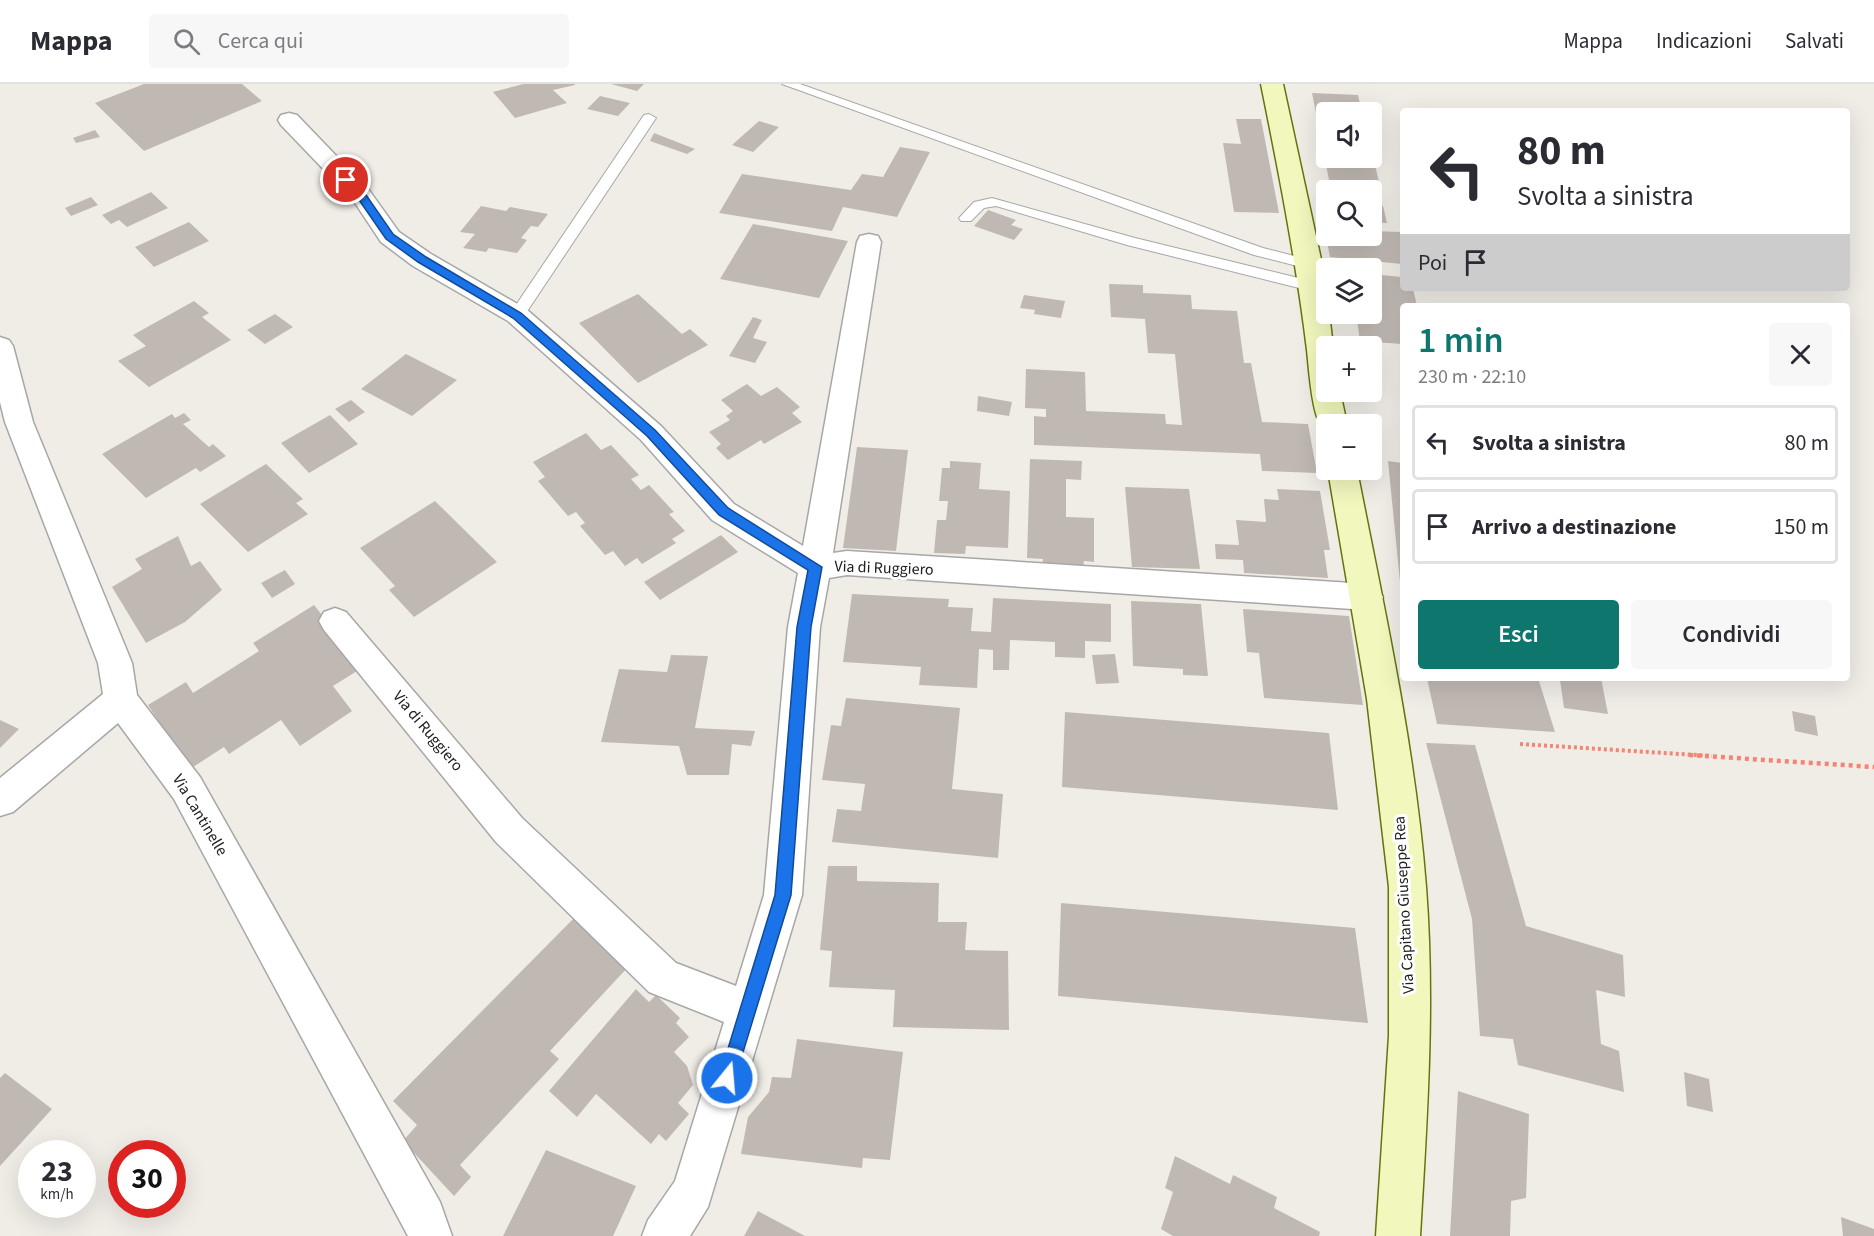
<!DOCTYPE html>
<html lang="it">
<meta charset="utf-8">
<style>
:root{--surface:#fff;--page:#f7f7f7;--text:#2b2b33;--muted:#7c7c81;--line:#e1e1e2;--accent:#0f766e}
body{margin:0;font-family:"Source Sans 3",sans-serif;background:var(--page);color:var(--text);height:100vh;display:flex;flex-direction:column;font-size:22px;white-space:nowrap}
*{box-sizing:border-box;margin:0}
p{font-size:20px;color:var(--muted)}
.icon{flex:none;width:33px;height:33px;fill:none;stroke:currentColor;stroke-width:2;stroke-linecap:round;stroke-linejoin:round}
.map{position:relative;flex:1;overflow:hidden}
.sheet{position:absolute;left:1400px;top:219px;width:450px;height:378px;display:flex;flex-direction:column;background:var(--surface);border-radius:6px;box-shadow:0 6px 24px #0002}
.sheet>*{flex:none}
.banner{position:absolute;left:1400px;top:24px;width:450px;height:183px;border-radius:6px;box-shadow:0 6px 24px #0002;background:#fff;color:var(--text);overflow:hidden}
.buttons{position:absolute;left:1316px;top:18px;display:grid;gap:12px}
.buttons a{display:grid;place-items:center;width:66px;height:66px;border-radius:6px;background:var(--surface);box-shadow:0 6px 24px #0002;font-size:30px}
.speed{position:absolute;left:18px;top:1056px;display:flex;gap:12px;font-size:30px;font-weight:700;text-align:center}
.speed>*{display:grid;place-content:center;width:78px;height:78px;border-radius:50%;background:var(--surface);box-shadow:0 6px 24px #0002;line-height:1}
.speed small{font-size:15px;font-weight:400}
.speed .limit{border:9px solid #d22;background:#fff;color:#111}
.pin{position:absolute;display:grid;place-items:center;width:51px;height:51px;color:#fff;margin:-26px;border:3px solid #fff;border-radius:50%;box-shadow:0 2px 6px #0007}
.me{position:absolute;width:66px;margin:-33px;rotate:17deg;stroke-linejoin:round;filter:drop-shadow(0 0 4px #0008)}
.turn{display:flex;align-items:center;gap:21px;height:126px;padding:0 18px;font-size:27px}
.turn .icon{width:78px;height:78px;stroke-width:2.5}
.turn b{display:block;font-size:42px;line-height:51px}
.then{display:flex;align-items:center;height:57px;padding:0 18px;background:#0003;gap:12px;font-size:22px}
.round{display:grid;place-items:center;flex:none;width:63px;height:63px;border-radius:6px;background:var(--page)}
.headline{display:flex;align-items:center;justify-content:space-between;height:102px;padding:0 18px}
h1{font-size:36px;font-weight:600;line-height:45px;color:var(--accent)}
.primary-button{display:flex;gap:12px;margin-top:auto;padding:12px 18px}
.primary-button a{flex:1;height:69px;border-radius:6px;background:var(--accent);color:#fff;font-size:24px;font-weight:600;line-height:69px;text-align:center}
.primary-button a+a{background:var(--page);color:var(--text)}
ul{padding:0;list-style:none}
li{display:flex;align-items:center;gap:18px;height:75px;margin:0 12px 9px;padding:0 6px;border:3px solid var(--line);border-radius:6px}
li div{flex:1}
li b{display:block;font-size:22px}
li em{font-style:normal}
header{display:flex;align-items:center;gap:36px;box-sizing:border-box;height:84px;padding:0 30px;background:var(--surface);border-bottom:2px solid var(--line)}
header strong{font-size:28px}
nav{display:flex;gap:33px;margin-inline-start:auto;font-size:21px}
.search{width:420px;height:54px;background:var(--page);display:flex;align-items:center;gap:15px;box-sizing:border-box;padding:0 21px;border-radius:6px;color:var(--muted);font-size:22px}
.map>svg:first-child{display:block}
.building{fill:#c0b9b3}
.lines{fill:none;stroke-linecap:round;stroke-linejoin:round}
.lane-casing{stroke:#a7a7a7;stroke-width:2}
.street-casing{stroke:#a7a7a7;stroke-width:3}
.secondary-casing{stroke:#65740a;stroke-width:3}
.path-far1{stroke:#f48574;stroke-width:4;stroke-dasharray:3 3;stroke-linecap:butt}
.path{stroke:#f48574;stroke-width:4.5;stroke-dasharray:4 4;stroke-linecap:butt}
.lane{fill:#fff;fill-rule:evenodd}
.street{fill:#fff;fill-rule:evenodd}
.secondary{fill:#f2f7be;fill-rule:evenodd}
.route{fill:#1a73e8;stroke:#114b97;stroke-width:1.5}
.labels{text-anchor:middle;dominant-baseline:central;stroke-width:6;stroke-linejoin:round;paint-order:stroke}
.street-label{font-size:16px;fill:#202020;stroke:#fff}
</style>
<header>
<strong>Mappa</strong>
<div class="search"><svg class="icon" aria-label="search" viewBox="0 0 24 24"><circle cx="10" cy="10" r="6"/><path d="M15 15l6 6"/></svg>Cerca qui</div>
<nav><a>Mappa</a><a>Indicazioni</a><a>Salvati</a></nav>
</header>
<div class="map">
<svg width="1874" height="1152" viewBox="0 0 1874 1152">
<rect width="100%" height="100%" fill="#f0ede7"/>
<path class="building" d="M144 0H242L262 17 144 67 95 19Z
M523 0H575V1L553 6 567 19 515 34 493 8Z
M611 0H644L637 7Z
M1312 9 1358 11 1362 28H1326V74H1371L1372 68 1379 98 1329 96Z
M600 12 630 19 618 32 587 25Z
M1236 35H1261L1279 129 1234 128 1223 59 1241 60Z
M759 37 779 43 753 68 732 61Z
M95 46 100 53 76 59 73 54Z
M654 49 695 65 687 70 650 57Z
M900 63 930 68 897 133 843 123 832 147 719 129 742 90 851 106 862 90 883 93Z
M151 108 168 124 127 143 119 136 111 140 102 131Z
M91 113 98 121 71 132 65 124Z
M1320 119H1326V145L1325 146Z
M481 122 506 127 510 123 548 130 538 143 531 142 521 154 527 156 517 169 489 164 486 168 463 164 475 150 460 148Z
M1371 122H1383L1387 139 1371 138Z
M988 126 1016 136 1011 141 1023 145 1014 156 974 142Z
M189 138 209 157 154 183 135 163Z
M753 140 848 157 819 214 720 195Z
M1371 147 1402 148V180L1330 173 1326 152H1371Z
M1371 190 1402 193V204H1413L1417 222H1402V260L1360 257 1356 230H1371Z
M1109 200 1143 201V209L1191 211 1192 225 1237 227 1244 279H1251L1262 338 1308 340 1317 389 1262 387 1260 370 1034 361V332L1046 333V325L1025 324 1026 285 1085 288 1086 327 1165 330 1166 340 1182 341 1175 270 1148 269 1145 235 1111 233Z
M638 210 682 250 690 245 708 261 638 299 579 239Z
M1024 211 1065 217 1061 234 1034 230 1035 226 1020 224Z
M194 217 209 229 202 233 231 256 149 303 118 277 146 262 133 251Z
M275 230 293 243 265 260 247 246Z
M753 233 762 236 753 254 767 258 755 279 729 272Z
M406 270 457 296 412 332 361 305Z
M747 300 761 312 777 303 800 323 792 329 802 338 764 360 761 356 728 376 716 364 721 360 709 348 730 336 726 332 733 327 721 316Z
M978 312 1012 318 1009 332 977 327Z
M351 316 365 328 349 338 335 325Z
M184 329 191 336 183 340 209 363 213 360 226 372 200 388 196 384 146 414 102 370 172 330 175 334Z
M330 331 358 360 309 389 281 359Z
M586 349 601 366 611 361 639 391 631 395 641 406 649 401 674 428 669 430 685 447 672 455 676 459 642 480 637 474 625 482 613 467 605 471 580 442 585 439 576 428 568 432 538 397 545 393 533 378Z
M857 363 908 366 896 467 843 464Z
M1030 375 1082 377 1081 396 1066 395V433L1094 434V478L1084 477 1083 484 1042 482 1043 475 1027 474Z
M950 377 981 379 979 405 1010 407 1008 464 966 462 965 470 934 469 937 436H946L948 417H939L942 384H950Z
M1388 377 1402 379V508H1401Z
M266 380 303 415 296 419 308 430 248 468 200 420Z
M1125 403 1189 405 1200 485 1132 483Z
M1277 405 1320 407 1330 466H1324L1328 494 1244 489 1243 476 1216 475 1215 460 1239 461 1236 436 1266 438 1264 415 1279 416Z
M435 417 497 478 414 533 389 506 395 502 360 464Z
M721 451 738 468 660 516 644 498Z
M178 452 191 482 200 477 222 506 185 538 146 559 112 503 142 485 135 475Z
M285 486 295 500 272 514 261 499Z
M852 510 949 515 948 523 973 524 971 547 991 548 993 514 1111 520V558L1085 557V574L1055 573V558L1010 556 1009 586H993V566L979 565 977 604 919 601 921 583 843 578Z
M1131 517 1201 520 1208 592 1183 591V585L1133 582Z
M314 521 354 571 347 575 357 587 333 602 352 627 300 662 281 636 229 670 224 663 190 685 148 621 186 598 193 609 259 567 253 559Z
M1243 525 1349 532 1363 621 1264 614 1259 569 1247 568Z
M1115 570 1119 599 1096 600 1092 571Z
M671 571 708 572 695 644 755 647 751 662 732 660 729 691H687L679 662 601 658 619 585 667 588Z
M1427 594H1538L1555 648 1437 640Z
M1554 594H1601L1608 630 1564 624 1560 596Z
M846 614 960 624 952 705 1003 710 998 774 832 758 837 725 861 727 865 700 822 696 831 641 841 642Z
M1792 627 1815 632 1818 652 1795 647Z
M1065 628 1329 649 1338 726 1062 703Z
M0 636 19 645 0 664Z
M1426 659 1475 661 1526 842 1623 871 1625 913 1596 906 1601 960 1619 967 1624 1008 1518 981 1513 955 1480 952 1472 835Z
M828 782H857V797L939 799 938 838H967L965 866 1008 867 1009 946 893 943 895 906 829 903 832 867 820 866Z
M1061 819 1355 844 1368 939 1058 912Z
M574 834 628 883 550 967 559 975 460 1081 471 1093 454 1112 403 1057 417 1041 393 1017Z
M636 905 649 918 656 911 680 934 676 939 689 953 674 968 687 982 693 1001 678 1019 689 1030 666 1057 659 1050 651 1060 596 1010 577 1033 549 1007Z
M797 955 903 968 890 1076 863 1074 862 1084 741 1070 748 1033 769 1008 772 993 791 994Z
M1684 988 1709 995 1713 1028 1687 1022Z
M5 989 52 1025 0 1082V994Z
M1458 1007 1529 1030 1526 1114 1511 1117 1510 1152H1450Z
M546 1066 636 1102 613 1152H503Z
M1175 1072 1230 1100 1233 1091 1277 1113 1274 1124 1320 1148 1319 1152H1173L1161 1145 1173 1108 1165 1104Z
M758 1127 805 1152H744Z
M1841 1133 1874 1145V1152H1843Z"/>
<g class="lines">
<g class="lane-casing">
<path id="lane" d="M782 0H800L1263 164 1314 177 1316 180 1309 185 1254 171Z
M649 30 656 34 522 235H512L509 231 512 227 644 31Z
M992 114 1135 154 1311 197 1319 202 1311 207 1127 161 996 122 984 124 971 137H961L959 134 974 118Z"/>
</g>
<g class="street-casing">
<path id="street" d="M289 29 297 31 369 106 399 148 431 170 526 225 661 342 734 420 803 462 857 158 860 152 869 150 878 152 881 158 833 469 847 467 1367 500 1378 504 1383 513 1378 522 1367 526 847 491 829 494 820 543 802 811 708 1123 690 1152H642L648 1136 675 1097 724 938 649 908 496 758 324 546 319 537 324 528 335 524 346 528 522 734 676 879 736 902 764 811 788 543 798 489 712 436 641 356 508 237 413 182 381 158 353 116 281 41 278 36 281 31Z
M0 253 9 256 13 262 33 338 132 579 137 611 200 693 440 1118 452 1152H408L174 715 118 639 13 728 0 732V694L103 610 98 579 5 338 0 318Z"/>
</g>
<g class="secondary-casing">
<path id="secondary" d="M1261 0H1283L1322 180 1326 230H1329L1333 262H1326V308H1340L1347 340H1326V348C1312 340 1309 283 1307 266 1296 176 1279 89 1261 0Z
M1328 386H1357C1384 524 1415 662 1426 803 1435 919 1427 1036 1420 1152H1376L1389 952V803L1367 615Z"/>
</g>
<path class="path-far1" d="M1520 660 1712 672"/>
<path class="path" d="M1689 671 1874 683"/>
<use href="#lane" class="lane"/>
<use href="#street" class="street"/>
<use href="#secondary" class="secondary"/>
</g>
<path class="route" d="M343 94H350L364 108 393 150 426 173 521 229 655 346 728 424 822 483 811 543 791 811 733 1001 727 1003 721 1001 719 994 775 811 797 543 808 486 719 431 647 352 513 234 418 178 386 155 357 113 343 98Z"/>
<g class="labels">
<g class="street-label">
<text transform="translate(884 484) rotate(2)">Via di Ruggiero</text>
<text transform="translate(428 647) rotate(50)">Via di Ruggiero</text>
<text transform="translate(200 731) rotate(59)">Via Cantinelle</text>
<text transform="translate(1404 821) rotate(-93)">Via Capitano Giuseppe Rea</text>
</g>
</g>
</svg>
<div class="buttons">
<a><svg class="icon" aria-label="sound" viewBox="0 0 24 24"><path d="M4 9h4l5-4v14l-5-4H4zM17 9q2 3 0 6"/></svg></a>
<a><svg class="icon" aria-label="search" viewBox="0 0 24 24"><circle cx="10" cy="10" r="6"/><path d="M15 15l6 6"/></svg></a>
<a><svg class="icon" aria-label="layers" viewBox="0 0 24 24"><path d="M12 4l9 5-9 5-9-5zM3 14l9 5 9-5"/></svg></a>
<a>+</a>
<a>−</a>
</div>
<div class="speed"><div>23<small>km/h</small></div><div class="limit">30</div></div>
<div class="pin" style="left:346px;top:96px;background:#d93025"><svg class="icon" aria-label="arrive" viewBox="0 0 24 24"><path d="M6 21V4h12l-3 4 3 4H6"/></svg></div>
<svg class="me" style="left:727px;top:994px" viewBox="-20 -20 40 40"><circle r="17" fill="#1a73e8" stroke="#fff" stroke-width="3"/><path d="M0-11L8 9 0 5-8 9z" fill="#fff"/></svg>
<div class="banner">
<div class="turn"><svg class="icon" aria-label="left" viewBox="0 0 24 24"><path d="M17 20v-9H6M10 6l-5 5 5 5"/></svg><div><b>80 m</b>Svolta a sinistra</div></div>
<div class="then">Poi<svg class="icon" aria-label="arrive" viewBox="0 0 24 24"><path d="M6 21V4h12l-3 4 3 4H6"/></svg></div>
</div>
<section class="sheet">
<div class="headline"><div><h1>1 min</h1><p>230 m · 22:10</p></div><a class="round"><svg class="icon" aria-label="close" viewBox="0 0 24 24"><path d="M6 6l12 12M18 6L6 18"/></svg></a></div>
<ul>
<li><svg class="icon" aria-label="left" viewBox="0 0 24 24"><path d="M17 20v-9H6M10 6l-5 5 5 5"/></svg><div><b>Svolta a sinistra</b></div><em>80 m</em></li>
<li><svg class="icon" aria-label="arrive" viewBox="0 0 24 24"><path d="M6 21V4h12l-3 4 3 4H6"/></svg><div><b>Arrivo a destinazione</b></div><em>150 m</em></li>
</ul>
<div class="primary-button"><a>Esci</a><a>Condividi</a></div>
</section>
</div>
